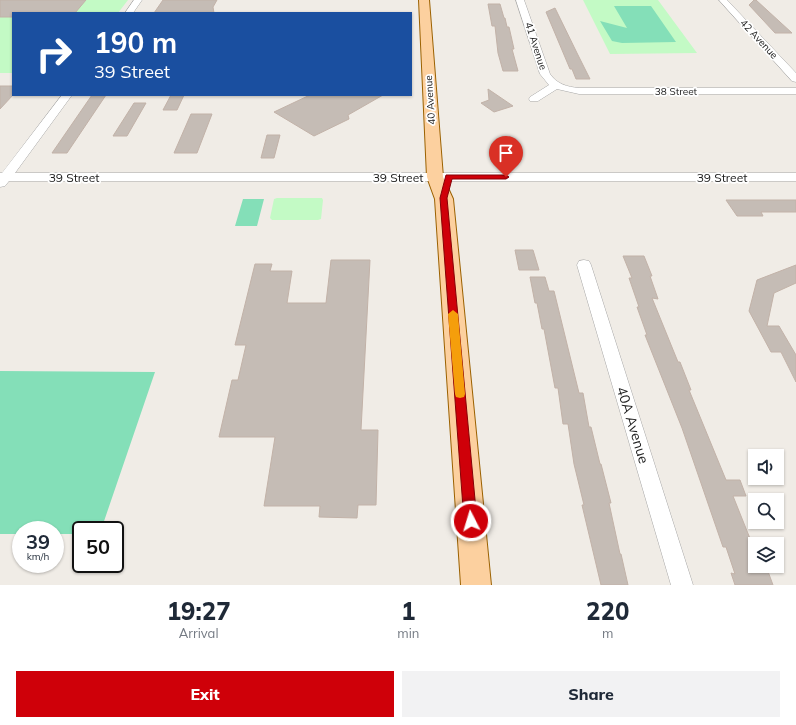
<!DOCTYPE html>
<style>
:root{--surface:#fff;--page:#f2f2f3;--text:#1f2937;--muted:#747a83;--accent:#cf0009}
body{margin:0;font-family:Mulish,sans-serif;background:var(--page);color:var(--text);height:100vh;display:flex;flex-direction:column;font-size:15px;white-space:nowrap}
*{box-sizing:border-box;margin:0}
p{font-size:13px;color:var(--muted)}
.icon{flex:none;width:22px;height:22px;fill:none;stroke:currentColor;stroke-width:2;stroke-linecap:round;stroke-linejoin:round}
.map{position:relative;height:585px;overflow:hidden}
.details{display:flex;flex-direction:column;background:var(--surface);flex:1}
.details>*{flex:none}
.guide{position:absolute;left:12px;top:12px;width:400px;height:84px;border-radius:0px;box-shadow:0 1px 3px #0004;background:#1a4fa0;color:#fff;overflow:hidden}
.tools{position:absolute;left:748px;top:449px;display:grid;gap:8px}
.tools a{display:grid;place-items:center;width:36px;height:36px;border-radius:0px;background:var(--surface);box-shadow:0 1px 3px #0004;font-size:20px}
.speed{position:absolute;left:12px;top:521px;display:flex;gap:8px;font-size:20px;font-weight:700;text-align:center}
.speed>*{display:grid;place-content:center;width:52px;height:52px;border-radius:50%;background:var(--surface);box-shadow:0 1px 3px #0004;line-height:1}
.speed small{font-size:10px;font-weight:400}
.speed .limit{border:2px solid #111;border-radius:6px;background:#fff;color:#111}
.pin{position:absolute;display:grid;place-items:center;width:34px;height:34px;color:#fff;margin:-41px -17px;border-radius:50% 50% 50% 0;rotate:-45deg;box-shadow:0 0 4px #0007}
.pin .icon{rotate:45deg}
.me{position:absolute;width:44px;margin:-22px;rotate:355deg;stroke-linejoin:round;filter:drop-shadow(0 0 3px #0008)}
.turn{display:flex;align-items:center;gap:14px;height:84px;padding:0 16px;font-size:18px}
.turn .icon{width:52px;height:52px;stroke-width:2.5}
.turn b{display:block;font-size:28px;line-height:34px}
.eta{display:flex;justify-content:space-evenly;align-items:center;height:68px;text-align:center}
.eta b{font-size:24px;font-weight:800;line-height:28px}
.action{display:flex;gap:8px;margin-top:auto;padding:8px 16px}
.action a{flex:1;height:46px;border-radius:0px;background:var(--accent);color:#fff;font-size:16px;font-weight:800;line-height:46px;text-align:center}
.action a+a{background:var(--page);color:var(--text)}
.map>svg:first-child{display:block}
.park{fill:#c3fac5}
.pitch{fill:#84dfb8}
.building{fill:#c5bcb5;stroke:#c2b2a8}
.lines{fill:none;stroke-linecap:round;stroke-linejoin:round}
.minor-casing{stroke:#a7a7a7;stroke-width:1}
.major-casing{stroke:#9b6100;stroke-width:2}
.minor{fill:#fff;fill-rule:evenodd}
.major{fill:#fcd09f;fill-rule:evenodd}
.route{fill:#cf0009;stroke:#870006}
.slow{fill:#f59e0b}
.labels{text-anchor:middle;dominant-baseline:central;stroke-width:3.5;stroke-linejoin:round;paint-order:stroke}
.far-street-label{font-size:10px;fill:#202020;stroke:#fff}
.street-label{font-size:12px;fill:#202020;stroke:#fff}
.near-street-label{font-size:14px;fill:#202020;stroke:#fff}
</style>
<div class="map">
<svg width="796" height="585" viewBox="0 0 796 585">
<rect width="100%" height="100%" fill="#f0ece6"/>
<path class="park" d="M0 0H128L118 13H13V73H0Z
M583 0H658L697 53 610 54Z
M277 198H322L323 200 321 219 318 220H272L270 218 274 199Z"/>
<path class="pitch" d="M614 6H651L676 42 622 43 612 41 600 21 627 28Z
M243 199H264L257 226H235Z
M0 371 155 372 101 530H81V534H55V530H21V534H0Z"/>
<path class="building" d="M0 0H86L75 13H13V17H0Z
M163 0H217L213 7 214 13H154Z
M754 0H756L792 33H775L749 5Z
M488 4H500L504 18H505L507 27H509L514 49H512L518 71H503L498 53 495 26H492Z
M555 8 577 53 590 79H576L572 69H570L546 12Z
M0 86H13V95L0 109Z
M488 89 513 106 494 112 481 103 489 100Z
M92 95H106L67 153H52Z
M171 95H184L177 110H163Z
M310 95H383L348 115 349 119 314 136 274 112Z
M134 103H146L127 136H113Z
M191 114H212L197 153H174Z
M267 135H280L274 158H261Z
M726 200H796V212H761L763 216H737Z
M515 250H533L539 270H519Z
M623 256H644L652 276H650L658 299 652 298 678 362H680L691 390H689L726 480H740L746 496H733L755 551V566H766L773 585H735L731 573 735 574 726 547H723L682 428 645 335H647L637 307H639L629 278H632Z
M331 260H370L361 430H378L376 505H358L357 518 319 517 320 506H264L275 437H219L232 380H238L246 345H235L255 264H272L270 271H292L287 303H326Z
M796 265V283L774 293 767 326H779L796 355V382L781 352H771L749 311 757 280Z
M530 277H545L549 291H554L579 393H583L589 427H591L600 464H601L611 503H609L620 554H621L628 585H601L582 505H584L574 464 568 424H563L558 388H555L544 329H542L537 303H535Z"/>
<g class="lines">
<g class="minor-casing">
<path id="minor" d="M134 0H142L133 13H125Z
M516 0H524L550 74C557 84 567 87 579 88H796V94H579L557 89 538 101H530L529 99 530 97 549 85 540 74Z
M719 0H727L796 73V82L792 81Z
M62 95H72L15 173H796V181H9L5 186 0 187V173H2Z
M584 260 589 261 591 265 693 585H671L577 265 579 261Z"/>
</g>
<g class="major-casing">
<path id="major" d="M419 0H429L443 177 453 199 491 585H461L435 199 427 177Z"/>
</g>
<use href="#minor" class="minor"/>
<use href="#major" class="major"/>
</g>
<path class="route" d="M446 175H506L509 177 506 179H452L447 198 477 521 475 526 471 527 466 526 464 521 440 198Z"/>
<path class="slow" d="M453 310 458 314 465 394 464 397 460 398 456 397 455 394 448 314Z"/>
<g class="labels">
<g class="far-street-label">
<text transform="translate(759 39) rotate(47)">42 Avenue</text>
<text transform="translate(536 46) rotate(72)">41 Avenue</text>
<text x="676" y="91">38 Street</text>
<text transform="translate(430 100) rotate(-94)">40 Avenue</text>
</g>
<g class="street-label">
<text x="74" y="177">39 Street</text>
<text x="398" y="177">39 Street</text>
<text x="722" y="177">39 Street</text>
</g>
<g class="near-street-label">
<text transform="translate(633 425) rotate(73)">40A Avenue</text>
</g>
</g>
</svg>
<div class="tools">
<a><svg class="icon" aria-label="sound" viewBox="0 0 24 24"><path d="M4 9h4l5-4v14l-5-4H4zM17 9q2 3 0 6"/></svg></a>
<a><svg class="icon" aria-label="search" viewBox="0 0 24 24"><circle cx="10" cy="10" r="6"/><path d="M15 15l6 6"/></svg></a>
<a><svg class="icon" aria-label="layers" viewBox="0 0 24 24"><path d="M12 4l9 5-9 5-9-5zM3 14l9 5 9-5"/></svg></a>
</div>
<div class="speed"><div>39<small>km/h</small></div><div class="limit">50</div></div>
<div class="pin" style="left:506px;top:177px;background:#d93025"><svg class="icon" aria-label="arrive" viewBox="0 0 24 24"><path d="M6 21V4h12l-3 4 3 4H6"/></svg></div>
<svg class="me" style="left:471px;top:521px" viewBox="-20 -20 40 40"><circle r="17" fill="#cf0009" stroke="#fff" stroke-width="3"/><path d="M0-11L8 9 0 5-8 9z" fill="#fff"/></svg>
<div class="guide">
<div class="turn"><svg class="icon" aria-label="right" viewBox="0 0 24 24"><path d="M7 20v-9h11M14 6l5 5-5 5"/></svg><div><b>190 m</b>39 Street</div></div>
</div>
</div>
<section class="details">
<div class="eta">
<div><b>19:27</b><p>Arrival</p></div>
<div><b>1</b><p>min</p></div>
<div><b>220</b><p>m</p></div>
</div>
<div class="action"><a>Exit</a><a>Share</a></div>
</section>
